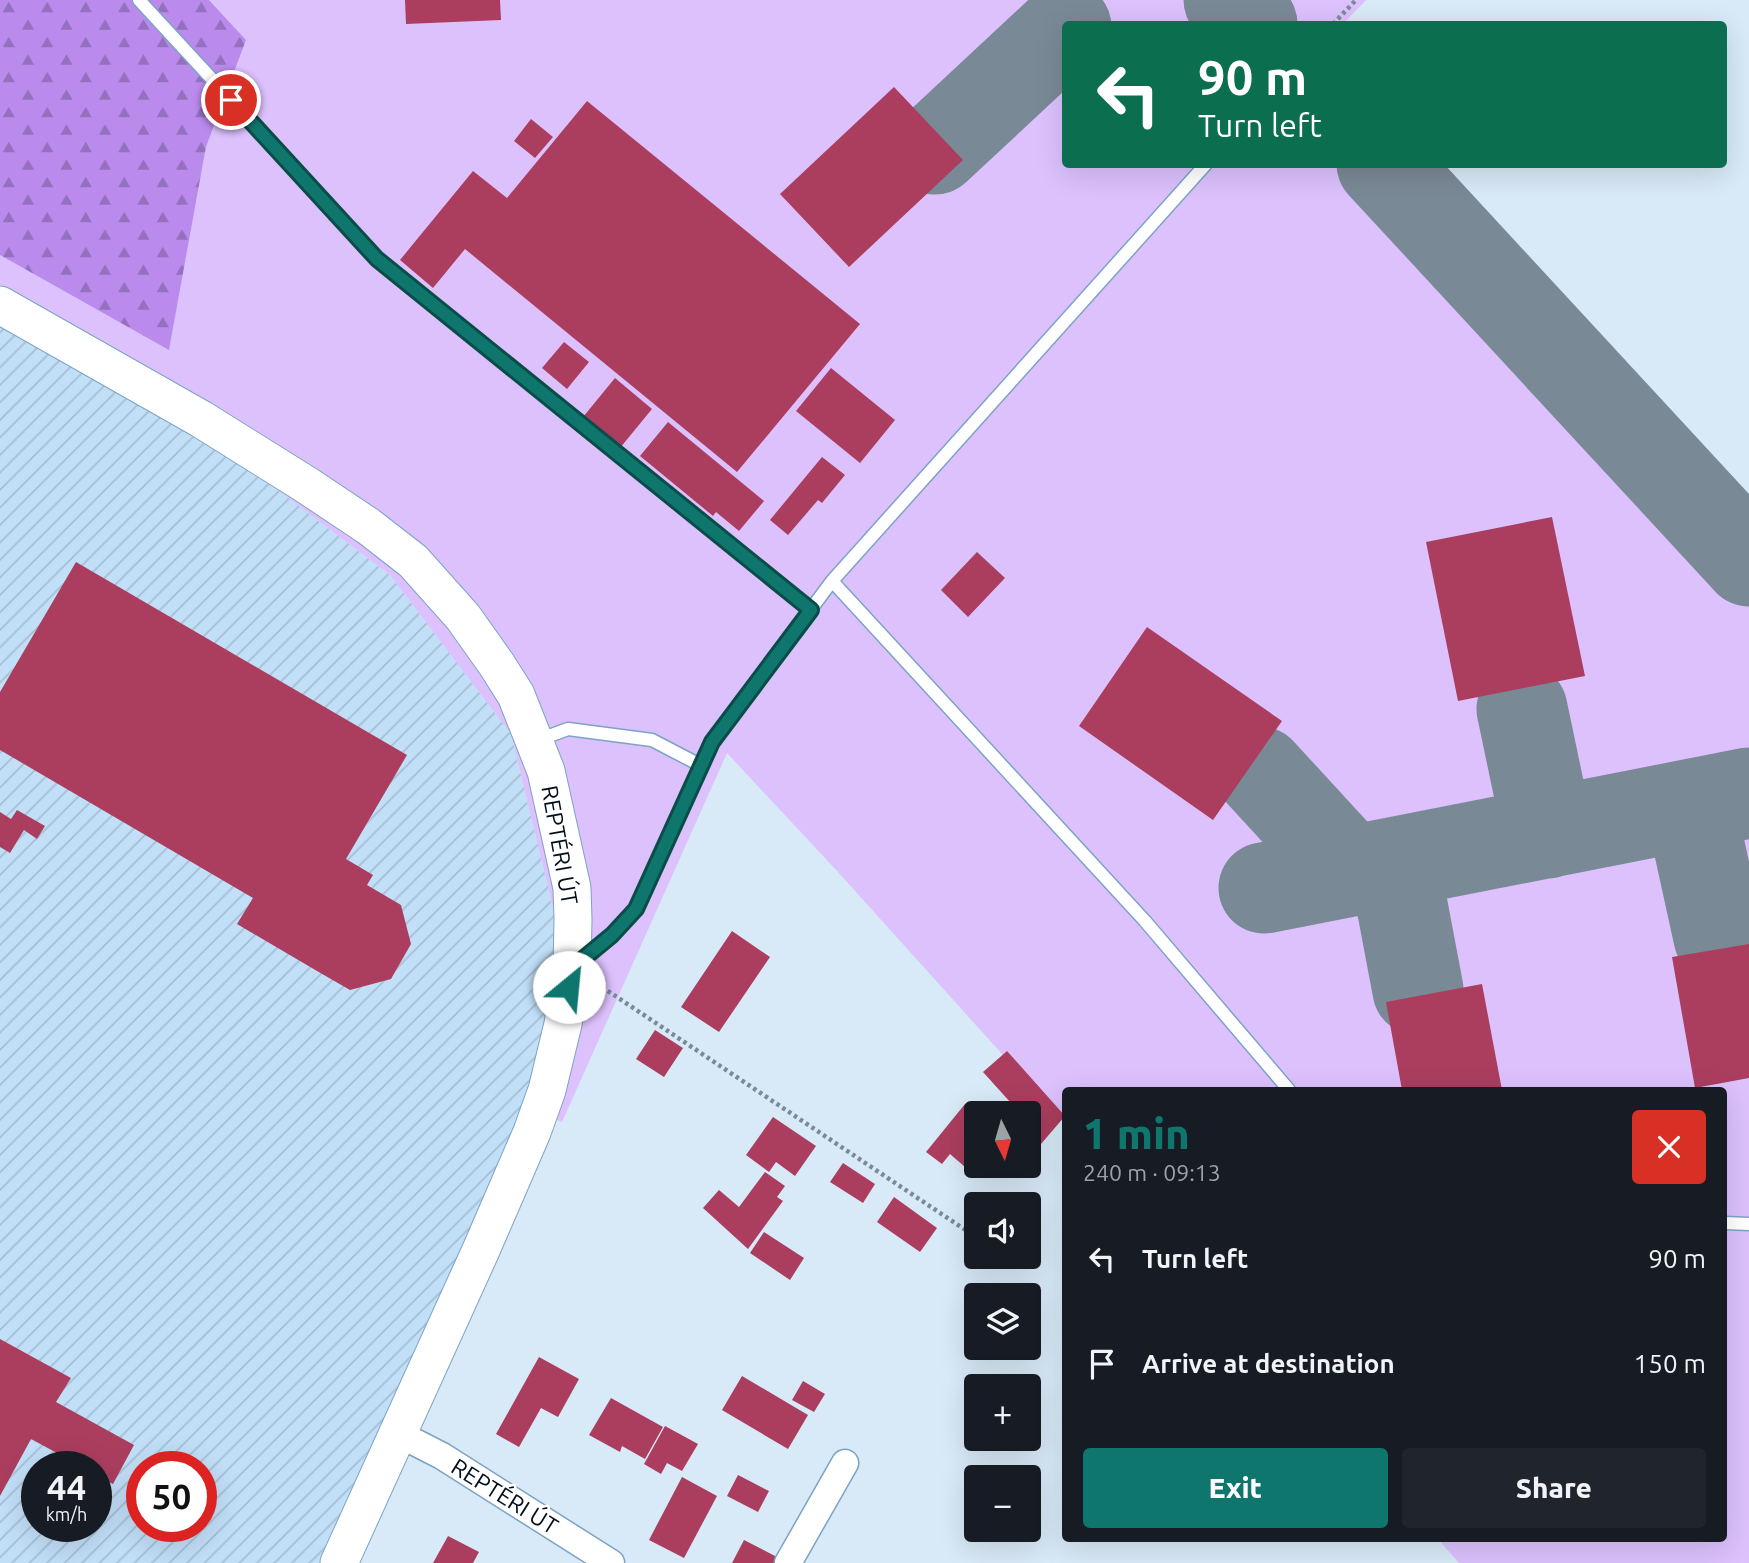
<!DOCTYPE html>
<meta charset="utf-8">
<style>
:root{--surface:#171b24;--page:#20242c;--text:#f1f3f6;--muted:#9ea1a6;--accent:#0f766e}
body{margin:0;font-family:Ubuntu,sans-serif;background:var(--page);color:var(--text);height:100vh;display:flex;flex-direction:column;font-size:26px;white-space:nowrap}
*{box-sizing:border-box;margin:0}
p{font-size:23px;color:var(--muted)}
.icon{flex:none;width:38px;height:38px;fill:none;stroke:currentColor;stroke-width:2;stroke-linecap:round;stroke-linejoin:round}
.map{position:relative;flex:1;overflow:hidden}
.side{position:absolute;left:1062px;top:1087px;width:665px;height:455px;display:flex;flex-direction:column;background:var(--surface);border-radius:7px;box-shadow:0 7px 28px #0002}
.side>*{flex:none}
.guide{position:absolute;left:1062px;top:21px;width:665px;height:147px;border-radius:7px;box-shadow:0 7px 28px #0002;background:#0b6e4f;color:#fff;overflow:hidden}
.needle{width:46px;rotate:175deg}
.fabs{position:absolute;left:964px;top:1101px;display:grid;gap:14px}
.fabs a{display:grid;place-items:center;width:77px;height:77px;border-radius:7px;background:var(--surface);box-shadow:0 7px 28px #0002;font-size:35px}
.speed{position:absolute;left:21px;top:1451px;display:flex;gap:14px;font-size:35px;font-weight:700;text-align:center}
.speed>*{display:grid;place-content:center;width:91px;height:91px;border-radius:50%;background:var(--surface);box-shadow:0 7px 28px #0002;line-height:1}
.speed small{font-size:18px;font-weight:400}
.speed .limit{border:10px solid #d22;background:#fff;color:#111}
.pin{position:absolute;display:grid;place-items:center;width:60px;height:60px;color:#fff;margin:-30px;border:4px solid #fff;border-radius:50%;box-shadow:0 2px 7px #0007}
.me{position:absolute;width:77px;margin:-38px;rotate:28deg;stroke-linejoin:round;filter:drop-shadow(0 0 5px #0008)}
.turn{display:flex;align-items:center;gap:24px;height:147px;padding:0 21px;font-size:32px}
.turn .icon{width:91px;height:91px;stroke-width:2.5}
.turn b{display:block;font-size:49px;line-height:60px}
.round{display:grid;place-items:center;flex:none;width:74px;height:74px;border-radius:7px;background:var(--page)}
.overview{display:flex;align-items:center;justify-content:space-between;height:119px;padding:0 21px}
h1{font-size:42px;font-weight:800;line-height:52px;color:var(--accent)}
.cta{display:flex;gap:14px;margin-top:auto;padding:14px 21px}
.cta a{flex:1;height:80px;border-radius:7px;background:var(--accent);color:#fff;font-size:28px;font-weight:800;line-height:80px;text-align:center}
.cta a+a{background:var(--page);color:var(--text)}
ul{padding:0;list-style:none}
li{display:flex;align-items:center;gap:21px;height:105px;padding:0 21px}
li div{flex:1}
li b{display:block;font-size:26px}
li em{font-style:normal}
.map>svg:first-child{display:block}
.industrial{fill:url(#industrial-furrows);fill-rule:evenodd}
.grass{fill:#dcc1fd}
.forest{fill:url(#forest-firs)}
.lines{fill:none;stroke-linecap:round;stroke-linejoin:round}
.taxiway{stroke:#7a8996;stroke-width:91}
.building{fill:#ab3e5f}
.lane-casing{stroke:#7ca3c6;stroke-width:15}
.street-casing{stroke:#7ca3c6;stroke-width:29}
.secondary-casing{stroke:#7ca3c6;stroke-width:39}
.path{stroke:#7b8a97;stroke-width:4.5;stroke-dasharray:3.5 3.5;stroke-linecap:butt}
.lane{stroke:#fff;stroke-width:12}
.street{stroke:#fff;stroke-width:26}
.secondary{stroke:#fff;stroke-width:37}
.route-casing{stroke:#0a4d48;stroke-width:18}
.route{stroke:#0f766e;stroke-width:12}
.labels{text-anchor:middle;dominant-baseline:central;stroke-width:5;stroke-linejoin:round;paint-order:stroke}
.street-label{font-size:23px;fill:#020f1b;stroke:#fff}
</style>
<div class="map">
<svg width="1749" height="1563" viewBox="0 0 1749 1563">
<defs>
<pattern id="industrial-furrows" width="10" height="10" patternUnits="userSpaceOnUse" patternTransform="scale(1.75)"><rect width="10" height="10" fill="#c2dff8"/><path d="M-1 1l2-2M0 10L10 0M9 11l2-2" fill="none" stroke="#a5bed4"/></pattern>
<pattern id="forest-firs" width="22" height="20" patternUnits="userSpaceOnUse" patternTransform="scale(1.75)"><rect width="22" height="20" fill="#ba8bed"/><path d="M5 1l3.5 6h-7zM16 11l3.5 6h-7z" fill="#9570bf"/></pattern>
</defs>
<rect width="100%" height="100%" fill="#d8e9f7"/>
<path class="industrial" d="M0 317 182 418 390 575 511 734 557 924 533 1110 322 1563H0ZM37 1466H96V1526H37ZM142 1466H201V1526H142Z"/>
<path class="grass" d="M209 0H1366L1343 24H1066V164L1410 165 1749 532V1563H1459L1437 1538H1724V1090H1066V1125L838 872 727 753 562 1122 533 1110 557 924 511 734 390 575 182 418 0 317V255L169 349 206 147 246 40Z"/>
<path class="forest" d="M0 0H209L246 40 206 147 169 350 0 255Z"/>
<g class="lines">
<path class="taxiway" d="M1229 0 1252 24
M935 149 1066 27
M1382 164 1749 561
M1522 709 1548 833
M1260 772 1351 871
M1690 805 1719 937
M1394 863 1418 990
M1264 888 1749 793"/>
</g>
<path class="building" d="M405 0H500L501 20 406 24Z
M894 87 963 160 849 267 780 194Z
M587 101 860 324 737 472 465 249 433 288 400 260 473 171 507 198Z
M531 119 553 137 535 158 514 141Z
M564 342 589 362 567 389 542 368Z
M831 368 895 420 860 463 796 411Z
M615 378 652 409 620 448 583 417Z
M668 422 764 501 739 531 716 512 713 516 640 456Z
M822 457 845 475 822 503 818 500 788 535 770 520Z
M1552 517 1585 676 1458 701 1426 542Z
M977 552 1005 578 968 617 941 590Z
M76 562 407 755 346 859 373 875 367 885 401 905 411 944 391 979 350 990 317 971 237 924 253 898 0 750V692Z
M1147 627 1282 721 1213 820 1079 726Z
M17 810 45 826 37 839 24 830 10 853 0 847V812L11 819Z
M732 931 770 957 719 1032 681 1007Z
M1749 944V1078L1695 1088 1672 957Z
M1482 984 1502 1090H1402L1386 1002Z
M655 1030 683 1048 664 1077 636 1059Z
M1007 1051 1065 1116 1029 1158V1113H1020L983 1072Z
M965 1104 976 1114V1152L965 1167 950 1154 942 1164 926 1152Z
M773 1117 816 1146 795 1176 776 1162 769 1172 746 1155Z
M843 1163 875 1184 863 1203 830 1182Z
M765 1172 785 1186 777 1197 783 1201 748 1249 703 1208 719 1190 739 1207Z
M894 1197 937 1228 920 1252 877 1222Z
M764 1232 804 1258 790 1280 750 1253Z
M0 1339 71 1378 56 1402 134 1445 113 1484 96 1475V1466H81L31 1439 0 1496Z
M539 1357 579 1379 558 1417 541 1408 519 1447 496 1434Z
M742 1376 808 1415 788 1449 722 1410Z
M803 1381 825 1394 814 1412 792 1400Z
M611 1398 663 1427 645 1459 622 1446 620 1452 589 1435Z
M665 1426 698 1444 682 1471 667 1463 661 1474 644 1464Z
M738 1475 769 1491 758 1512 727 1496Z
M682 1477 717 1496 684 1558 649 1540Z
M448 1536 479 1552 473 1563H433Z
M744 1540 777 1557 774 1563H732Z"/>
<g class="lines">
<g class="lane-casing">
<path id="lane" d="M139 0 378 259 811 610
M832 581 1145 921 1289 1090
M538 740 568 729 652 740 700 765
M579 962 612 935 636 909 712 742 832 581 1206 164
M1724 1223 1749 1224"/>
</g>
<g class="street-casing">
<path id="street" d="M397 1433 442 1456 611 1563
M788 1563 845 1463"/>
</g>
<g class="secondary-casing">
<path id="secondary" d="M0 305 201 419 305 484 368 526 413 561 463 617 497 665 516 695 546 771 572 888 573 919 572 968 563 1024 547 1090 532 1132 481 1250 339 1563"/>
</g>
<path class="path" d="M1333 24 1356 0
M602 987 970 1233"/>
<use href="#lane" class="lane"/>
<use href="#street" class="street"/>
<use href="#secondary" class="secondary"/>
</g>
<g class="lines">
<g class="route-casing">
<path id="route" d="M231 100 377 259 811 610 712 742 636 909 612 935 572 968 569 987"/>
</g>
<use href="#route" class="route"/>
</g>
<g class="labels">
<g class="street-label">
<text transform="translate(560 845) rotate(80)">REPTÉRI ÚT</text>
<text transform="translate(505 1496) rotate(32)">REPTÉRI ÚT</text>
</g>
</g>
</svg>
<div class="fabs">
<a><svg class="needle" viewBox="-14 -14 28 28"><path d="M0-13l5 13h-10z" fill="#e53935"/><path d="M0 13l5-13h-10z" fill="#9ea1a6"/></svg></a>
<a><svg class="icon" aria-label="sound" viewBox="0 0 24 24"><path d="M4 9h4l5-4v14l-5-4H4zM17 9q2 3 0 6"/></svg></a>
<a><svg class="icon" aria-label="layers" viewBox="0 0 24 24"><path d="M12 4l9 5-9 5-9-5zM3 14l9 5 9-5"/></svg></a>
<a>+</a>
<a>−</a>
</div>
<div class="speed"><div>44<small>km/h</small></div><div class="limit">50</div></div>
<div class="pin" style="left:231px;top:100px;background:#d93025"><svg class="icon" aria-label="arrive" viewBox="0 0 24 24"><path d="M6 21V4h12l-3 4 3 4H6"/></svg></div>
<svg class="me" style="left:569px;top:987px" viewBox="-20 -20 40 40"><circle r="19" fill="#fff"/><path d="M0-13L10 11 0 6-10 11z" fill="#0f766e"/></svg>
<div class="guide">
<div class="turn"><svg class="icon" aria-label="left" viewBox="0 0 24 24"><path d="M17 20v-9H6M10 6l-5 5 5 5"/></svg><div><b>90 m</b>Turn left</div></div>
</div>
<section class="side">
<div class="overview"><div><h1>1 min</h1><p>240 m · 09:13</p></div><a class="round" style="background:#d93025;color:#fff"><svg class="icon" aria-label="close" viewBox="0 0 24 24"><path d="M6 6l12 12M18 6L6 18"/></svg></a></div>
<ul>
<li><svg class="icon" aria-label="left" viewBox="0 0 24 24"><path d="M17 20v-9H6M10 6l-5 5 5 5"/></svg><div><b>Turn left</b></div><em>90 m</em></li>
<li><svg class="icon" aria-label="arrive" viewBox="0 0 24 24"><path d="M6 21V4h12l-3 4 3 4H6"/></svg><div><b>Arrive at destination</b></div><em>150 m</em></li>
</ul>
<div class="cta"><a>Exit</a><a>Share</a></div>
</section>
</div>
